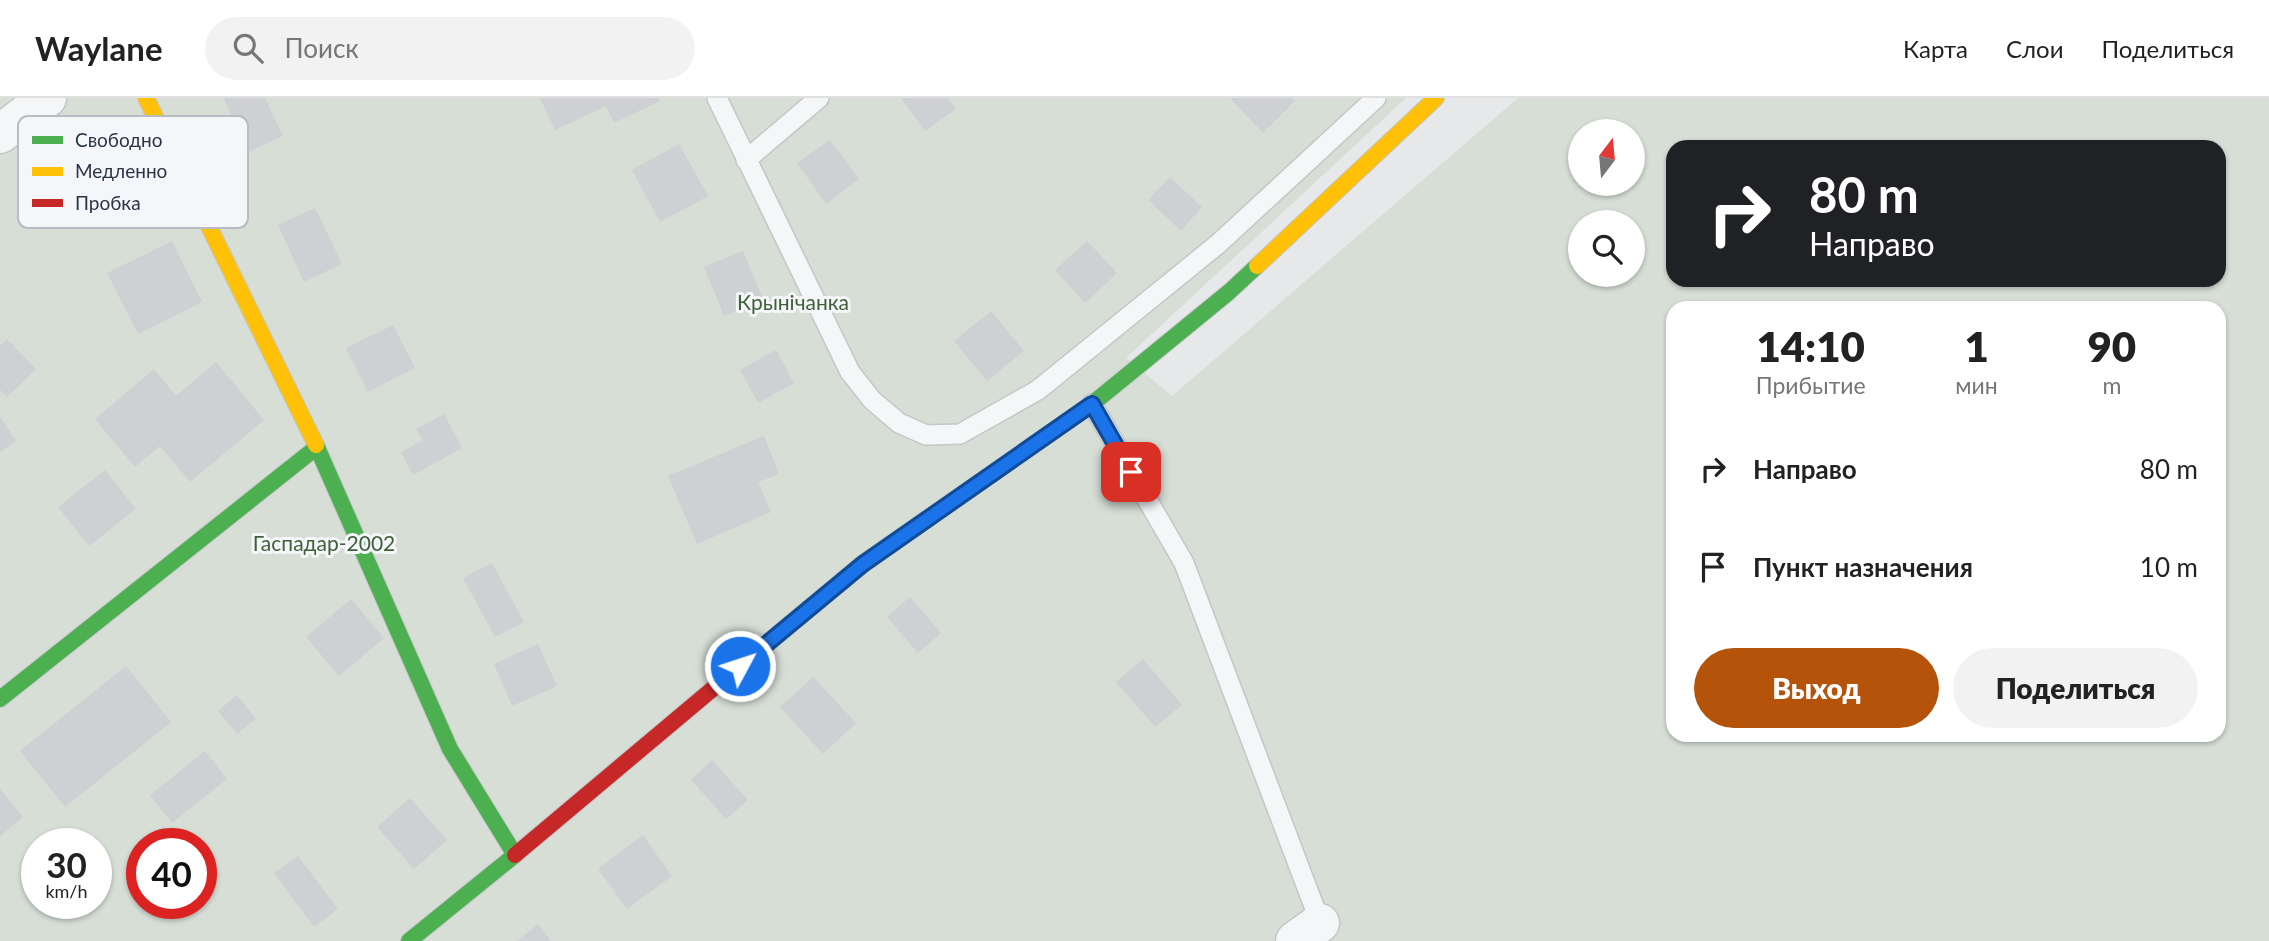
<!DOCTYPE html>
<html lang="ru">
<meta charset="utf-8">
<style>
:root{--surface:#fff;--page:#f2f2f2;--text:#222;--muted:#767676;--line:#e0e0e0;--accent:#b45309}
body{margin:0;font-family:Lato,sans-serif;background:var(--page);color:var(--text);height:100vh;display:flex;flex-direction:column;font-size:26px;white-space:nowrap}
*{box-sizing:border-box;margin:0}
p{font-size:23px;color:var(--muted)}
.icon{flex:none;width:38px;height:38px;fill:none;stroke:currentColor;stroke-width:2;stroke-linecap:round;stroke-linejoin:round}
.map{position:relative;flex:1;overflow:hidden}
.drawer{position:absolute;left:1666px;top:203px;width:560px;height:441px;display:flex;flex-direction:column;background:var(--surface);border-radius:21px;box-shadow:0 2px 5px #0004}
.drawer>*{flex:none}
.guide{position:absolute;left:1666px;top:42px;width:560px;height:147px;border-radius:21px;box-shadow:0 2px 5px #0004;background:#202124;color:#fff;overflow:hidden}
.needle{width:46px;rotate:16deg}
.tools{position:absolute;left:1568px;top:21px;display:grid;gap:14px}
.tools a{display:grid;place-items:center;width:77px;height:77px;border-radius:50%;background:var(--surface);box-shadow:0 2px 5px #0004;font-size:35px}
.speed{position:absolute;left:21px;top:730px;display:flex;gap:14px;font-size:35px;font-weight:700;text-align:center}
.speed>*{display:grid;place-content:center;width:91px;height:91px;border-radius:50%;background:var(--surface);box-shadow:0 2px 5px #0004;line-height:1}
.speed small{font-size:18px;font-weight:400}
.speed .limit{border:10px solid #d22;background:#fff;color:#111}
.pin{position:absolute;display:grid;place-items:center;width:60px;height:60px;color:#fff;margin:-30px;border-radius:14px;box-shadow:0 4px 10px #0006}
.me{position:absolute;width:77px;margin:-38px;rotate:50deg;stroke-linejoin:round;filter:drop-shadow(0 0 5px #0008)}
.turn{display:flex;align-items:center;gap:24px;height:147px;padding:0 28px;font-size:32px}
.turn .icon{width:91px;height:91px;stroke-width:2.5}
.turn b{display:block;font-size:49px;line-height:60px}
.eta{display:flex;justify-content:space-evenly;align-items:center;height:119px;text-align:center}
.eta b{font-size:42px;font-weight:800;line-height:49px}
.button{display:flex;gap:14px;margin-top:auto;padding:14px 28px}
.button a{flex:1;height:80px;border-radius:42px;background:var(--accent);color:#fff;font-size:28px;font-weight:800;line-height:80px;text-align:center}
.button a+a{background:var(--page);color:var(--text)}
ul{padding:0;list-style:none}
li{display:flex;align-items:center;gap:21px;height:98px;padding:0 28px}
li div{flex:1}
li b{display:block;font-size:26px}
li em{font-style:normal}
header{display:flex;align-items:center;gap:42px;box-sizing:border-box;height:98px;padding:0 35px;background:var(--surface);border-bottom:2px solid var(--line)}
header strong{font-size:33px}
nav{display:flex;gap:38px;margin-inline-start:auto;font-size:24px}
.search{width:490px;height:63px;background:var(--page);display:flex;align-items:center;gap:18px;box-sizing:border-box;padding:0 24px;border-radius:38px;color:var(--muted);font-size:26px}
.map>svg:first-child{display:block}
.green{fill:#d6ded6;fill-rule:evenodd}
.building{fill:#ced0d3}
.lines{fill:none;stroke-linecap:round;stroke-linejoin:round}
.lane-casing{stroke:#c4c6c8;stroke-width:22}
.street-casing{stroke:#c4c6c8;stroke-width:41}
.fast-casing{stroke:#c4c6c8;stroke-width:18}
.slow-casing{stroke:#c4c6c8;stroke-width:18}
.jam-casing{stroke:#c4c6c8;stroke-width:18}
.lane{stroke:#f5f6f7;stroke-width:19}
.street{stroke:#f5f6f7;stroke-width:38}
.fast{stroke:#4caf50;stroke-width:16}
.slow{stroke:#ffc107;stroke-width:16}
.jam{stroke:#c62828;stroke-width:16}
.route-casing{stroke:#114b97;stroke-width:18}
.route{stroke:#1a73e8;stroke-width:12}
.labels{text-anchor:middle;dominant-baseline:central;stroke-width:6;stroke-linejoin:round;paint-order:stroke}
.park-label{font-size:21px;fill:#3f6138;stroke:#f4f6f9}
.key{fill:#f4f6f9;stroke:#b8bcc3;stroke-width:2}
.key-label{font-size:19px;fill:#2b3445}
</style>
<header>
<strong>Waylane</strong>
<div class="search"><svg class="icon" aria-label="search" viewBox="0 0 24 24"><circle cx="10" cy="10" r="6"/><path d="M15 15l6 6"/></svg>Поиск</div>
<nav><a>Карта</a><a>Слои</a><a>Поделиться</a></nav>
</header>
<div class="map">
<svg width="2269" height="843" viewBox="0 0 2269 843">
<rect width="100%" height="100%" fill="#e6e8ea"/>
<path class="green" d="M0 0H1406L1126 260 1172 298 1518 0H2269V843H0ZM1580 33H1633V86H1580ZM1673 49H2219V182H1673ZM1580 124H1633V177H1580ZM1673 210H2219V637H1673ZM37 746H96V805H37ZM142 746H201V805H142Z"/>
<path class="building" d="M226 0H265L283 38 248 54 224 1Z
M540 0H659L660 3 614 25 606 8 555 32Z
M901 0H948L956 11 925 33Z
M1230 0H1292L1295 3 1263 35Z
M830 42 859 81 826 106 797 65Z
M679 46 708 98 660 124 632 72Z
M1170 79 1202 109 1181 133 1148 102Z
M315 110 342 166 304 184 278 127Z
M172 143 202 204 138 236 107 175Z
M1087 143 1117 175 1085 205 1055 172Z
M743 153 763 201 724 218 704 169Z
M991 213 1024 253 987 283 954 243Z
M393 227 415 270 368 294 346 250Z
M7 241 36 271 7 299 0 292V248Z
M776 252 794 285 758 305 740 272Z
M216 264 264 322 190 384 160 348 135 369 95 321 154 271 176 298Z
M444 316 462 350 413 377 401 354 423 342 416 331Z
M0 319 16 343 0 354Z
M764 338 779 376 758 384 771 414 697 446 668 378Z
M105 372 136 411 89 448 58 409Z
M492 465 524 524 495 539 463 480Z
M910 499 941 535 918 555 887 519Z
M351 501 384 540 339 578 306 539Z
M538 546 557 588 512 608 494 566Z
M1143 561 1182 607 1155 629 1116 584Z
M126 568 171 624 65 709 20 653Z
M813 579 856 625 823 656 780 609Z
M237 597 256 621 237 636 218 613Z
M205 653 227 681 172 725 150 697Z
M712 662 748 702 726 721 691 682Z
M0 691 23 719 0 738Z
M410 700 447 742 414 771 377 729Z
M643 737 672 778 627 811 598 771Z
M298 758 338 811 314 829 274 775Z
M538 826 551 843H517Z"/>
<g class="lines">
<g class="lane-casing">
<path id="lane" d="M717 0 850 274 872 302 899 325 926 337 960 336 1038 292 1218 146 1376 0
M746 62 819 0
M1092 306 1184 465 1323 832"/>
</g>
<g class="street-casing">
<path id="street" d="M0 36 47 0
M1295 843 1320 825"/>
</g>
<g class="fast-casing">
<path id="fast" d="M316 347 450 651 515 757 409 843
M766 546 863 465 1092 306 1229 194 1257 168
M0 601 317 349"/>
</g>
<g class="slow-casing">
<path id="slow" d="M146 0 316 347
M1257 168 1436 0"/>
</g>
<g class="jam-casing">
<path id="jam" d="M515 757 766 546"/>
</g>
<use href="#lane" class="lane"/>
<use href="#street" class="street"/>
<use href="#fast" class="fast"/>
<use href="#slow" class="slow"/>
<use href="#jam" class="jam"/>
</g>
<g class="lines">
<g class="route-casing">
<path id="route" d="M740 568 863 466 1092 306 1131 374"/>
</g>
<use href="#route" class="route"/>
</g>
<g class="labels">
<g class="park-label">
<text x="793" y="203">Крынічанка</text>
<text x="324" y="444">Гаспадар-2002</text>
</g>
</g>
<rect x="18" y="18" width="230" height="112" rx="10" class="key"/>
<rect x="32" y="38" width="31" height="8" fill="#4caf50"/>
<rect x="32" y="69" width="31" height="9" fill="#ffc107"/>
<rect x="32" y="101" width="31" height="8" fill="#c62828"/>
<g class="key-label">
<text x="75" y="49">Свободно</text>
<text x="75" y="80">Медленно</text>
<text x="75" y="112">Пробка</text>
</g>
</svg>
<div class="tools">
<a><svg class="needle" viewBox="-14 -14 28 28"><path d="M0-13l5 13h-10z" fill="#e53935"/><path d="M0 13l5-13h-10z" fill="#767676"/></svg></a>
<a><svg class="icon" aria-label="search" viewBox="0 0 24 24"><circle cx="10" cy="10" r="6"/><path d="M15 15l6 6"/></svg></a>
</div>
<div class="speed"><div>30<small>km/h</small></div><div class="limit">40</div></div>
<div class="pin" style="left:1131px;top:374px;background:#d93025"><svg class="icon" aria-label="arrive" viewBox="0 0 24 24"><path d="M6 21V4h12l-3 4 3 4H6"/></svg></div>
<svg class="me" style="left:740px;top:568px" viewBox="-20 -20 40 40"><circle r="17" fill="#1a73e8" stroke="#fff" stroke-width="3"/><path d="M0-11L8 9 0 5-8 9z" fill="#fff"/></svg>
<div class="guide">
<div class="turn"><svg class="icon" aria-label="right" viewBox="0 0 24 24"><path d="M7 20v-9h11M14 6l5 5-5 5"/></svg><div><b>80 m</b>Направо</div></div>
</div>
<section class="drawer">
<div class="eta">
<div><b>14:10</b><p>Прибытие</p></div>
<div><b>1</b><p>мин</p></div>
<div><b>90</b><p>m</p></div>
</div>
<ul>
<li><svg class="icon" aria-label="right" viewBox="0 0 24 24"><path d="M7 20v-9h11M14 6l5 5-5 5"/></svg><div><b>Направо</b></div><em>80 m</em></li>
<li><svg class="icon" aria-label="arrive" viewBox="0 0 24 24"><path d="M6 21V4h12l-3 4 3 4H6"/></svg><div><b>Пункт назначения</b></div><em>10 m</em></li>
</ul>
<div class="button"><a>Выход</a><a>Поделиться</a></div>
</section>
</div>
